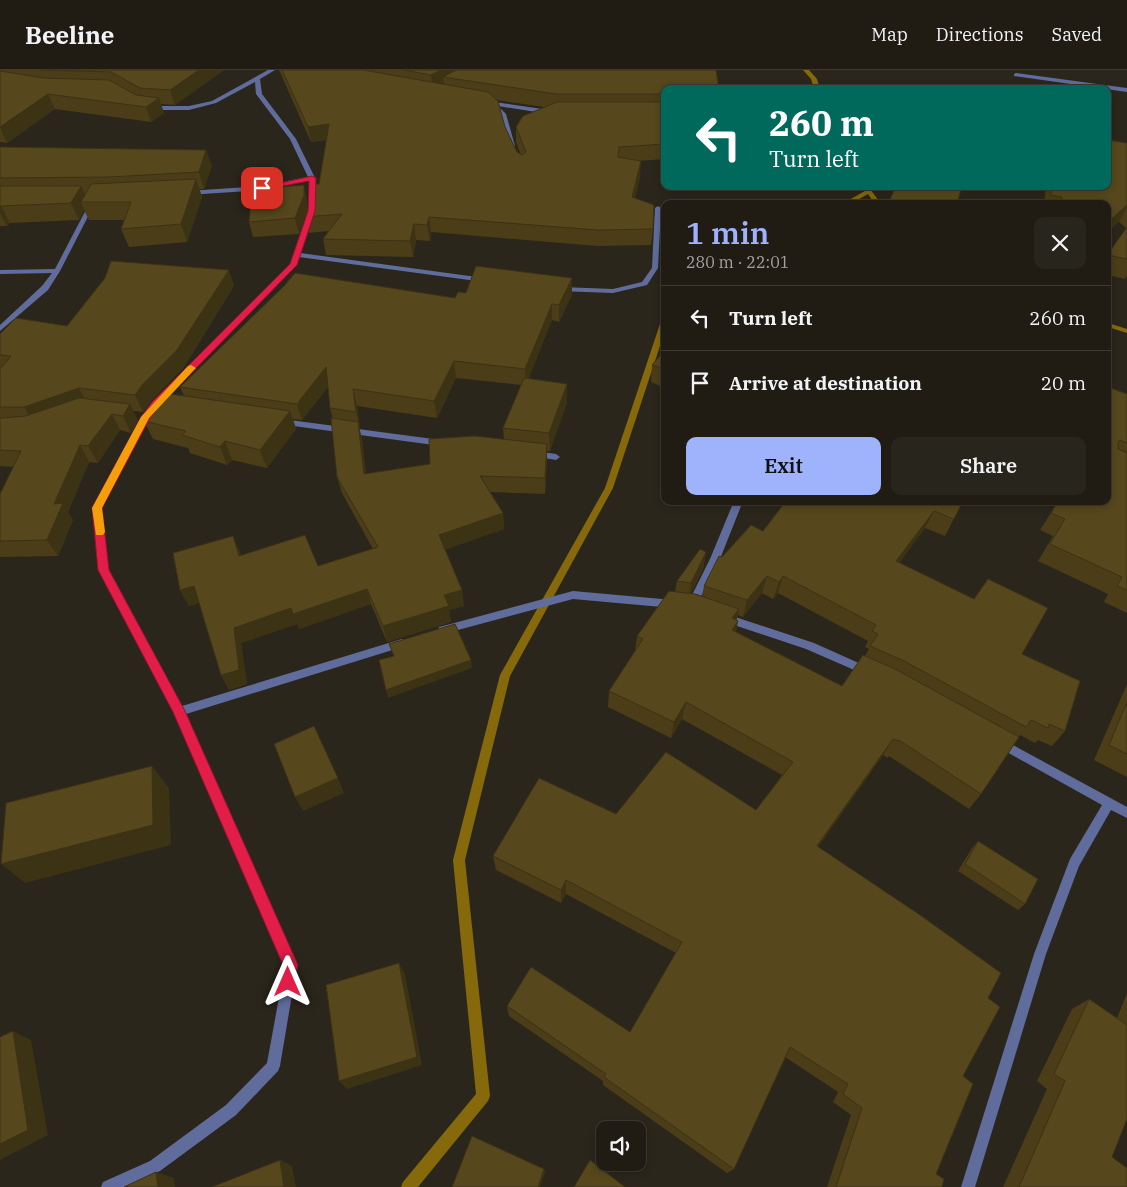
<!DOCTYPE html>
<meta charset="utf-8">
<style>
:root{--surface:#201c14;--page:#28251d;--text:#f1f3f6;--muted:#a2a1a0;--line:#3d3a34;--accent:#9fb3fd}
body{margin:0;font-family:"IBM Plex Serif",serif;background:var(--page);color:var(--text);height:100vh;display:flex;flex-direction:column;font-size:19px;white-space:nowrap}
*{box-sizing:border-box;margin:0}
p{font-size:16px;color:var(--muted)}
.icon{flex:none;width:28px;height:28px;fill:none;stroke:currentColor;stroke-width:2;stroke-linecap:round;stroke-linejoin:round}
.map{position:relative;flex:1;overflow:hidden}
.sheet{position:absolute;left:661px;top:130px;width:450px;height:305px;display:flex;flex-direction:column;background:var(--surface);border-radius:10px;box-shadow:0 2px 8px #0003,0 0 0 1px var(--line)}
.sheet>*{flex:none}
.guide{position:absolute;left:661px;top:15px;width:450px;height:105px;border-radius:10px;box-shadow:0 2px 8px #0003,0 0 0 1px var(--line);background:#00695c;color:#fff;overflow:hidden}
.fabs{position:absolute;left:596px;top:1051px;display:grid;gap:10px}
.fabs a{display:grid;place-items:center;width:50px;height:50px;border-radius:10px;background:var(--surface);box-shadow:0 2px 8px #0003,0 0 0 1px var(--line);font-size:25px}
.pin{position:absolute;display:grid;place-items:center;width:42px;height:42px;color:#fff;margin:-21px;border-radius:10px;box-shadow:0 2px 8px #0006}
.me{position:absolute;width:55px;margin:-28px;rotate:0deg;stroke-linejoin:round;filter:drop-shadow(0 0 4px #0008)}
.turn{display:flex;align-items:center;gap:18px;height:105px;padding:0 25px;font-size:22px}
.turn .icon{width:65px;height:65px;stroke-width:2.5}
.turn b{display:block;font-size:35px;line-height:42px}
.round{display:grid;place-items:center;flex:none;width:52px;height:52px;border-radius:10px;background:var(--page)}
.head{display:flex;align-items:center;justify-content:space-between;height:85px;padding:0 25px}
h1{font-size:30px;font-weight:600;line-height:38px;color:var(--accent)}
.button{display:flex;gap:10px;margin-top:auto;padding:10px 25px}
.button a{flex:1;height:58px;border-radius:10px;background:var(--accent);color:#111;font-size:20px;font-weight:600;line-height:58px;text-align:center}
.button a+a{background:var(--page);color:var(--text)}
ul{padding:0;list-style:none}
li{display:flex;align-items:center;gap:15px;height:65px;padding:0 25px;border-top:1px solid var(--line)}
li div{flex:1}
li b{display:block;font-size:19px}
li em{font-style:normal}
header{display:flex;align-items:center;gap:30px;box-sizing:border-box;height:70px;padding:0 25px;background:var(--surface);border-bottom:1px solid var(--line)}
header strong{font-size:24px}
nav{display:flex;gap:28px;margin-inline-start:auto;font-size:18px}
.map>svg:first-child{display:block}
.lines{fill:none;stroke-linecap:round;stroke-linejoin:round}
.stream{fill:#85690b;fill-rule:evenodd}
.street{fill:#606d9c;fill-rule:evenodd}
.wall{fill:#4a3d18;fill-rule:evenodd}
.shaded-wall{fill:#3c3214}
.building{fill:#56471c;stroke:#3c3214}
.route{fill:#e11d48;stroke:#92132f}
.slow{fill:#f59e0b}
</style>
<header>
<strong>Beeline</strong>
<nav><a>Map</a><a>Directions</a><a>Saved</a></nav>
</header>
<div class="map">
<svg width="1127" height="1117" viewBox="0 0 1127 1117">
<rect width="100%" height="100%" fill="#2b261b"/>
<g class="lines">
<path class="stream" d="M803 0H809L817 9 820 19H814L811 9Z
M862 116H868L881 134H875L868 124 850 134H842L865 121Z
M662 248H665V261L613 418 510 606 465 790 490 1026 488 1031 418 1117H401L403 1112 476 1024 453 790 500 605 605 418Z
M1108 253 1127 259V263L1108 257Z"/>
<path class="street" d="M268 0H275L260 9 262 24 296 69 315 108V141L300 183 484 208 488 210 484 212 299 187 295 196 158 336 150 348 101 438 109 500 182 636 402 569 406 570 407 573 406 576 402 577 186 644 297 895 280 996 278 1001 236 1045 160 1101 125 1117H101L103 1112 150 1091 226 1035 267 993 285 895 174 643 99 500 93 438 142 347 152 332 290 194 309 141V110L262 120 187 125 184 123 187 121 262 116 308 107 290 69 256 24 255 12 216 33 189 40H150L147 38 150 36H189L212 31Z
M1016 3 1127 18V22L1014 6V4Z
M487 31 549 40 552 42 549 44 498 36 506 44 515 76 512 78 509 76C505 61 503 38 485 34V32Z
M90 132 95 133 60 201 48 220 0 261V255L42 216 52 203 0 204V200L55 199Z
M658 136 661 138 658 198 647 215 613 223 558 221V217H561L613 219 642 212 652 198 655 138Z
M282 349 441 370 445 373 441 376 279 354V350Z
M535 381 556 384 560 387 556 390 532 386 531 384Z
M734 431H743L720 489 695 538H689L687 535 710 489Z
M573 521 673 530 678 534 673 538 573 529 443 564 439 563 438 560 439 557 443 556Z
M726 544 814 573 872 599 873 602 872 605 868 606 806 579 722 551 721 548 722 545Z
M1000 668 1127 737V748L1111 740 1079 796 1046 884 975 1117H961L1034 884 1070 789 1102 735 996 676 995 673 996 670Z"/>
</g>
<path class="wall" d="M0 0H224L175 35 161 34 164 43 151 52 55 39 7 73 0 72Z
M279 0H716L665 19V89L638 91 640 107 635 128 653 159 651 175 597 176 431 162 430 171 416 170 413 187 326 185 323 169 328 161 309 163 305 147 319 114 327 70 311 72ZM496 30 544 37 516 57V72L521 85 517 82 505 57Z
M1127 73V206L1125 209 1108 205V184L1126 158 1119 152 1108 134H1044L1046 116H1108Z
M0 77 206 80 212 96 204 119H199L202 127 187 172 129 177 121 159 124 150H89L84 140 79 150 10 153 7 156H0Z
M307 130V141L299 164 253 167 249 152Z
M664 137H665V175H661Z
M572 208V225L559 252 552 250 528 308 567 314V332L550 381H547L545 424 490 422 503 443 504 459 445 479 464 536 449 540 451 552 387 572 371 534 299 559 297 554 241 573 247 614 229 620 221 605 199 533 189 536 180 520 233 466 241 485 318 496 373 479 342 423 337 407 333 349 330 338 328 317 302 350 293 349 296 359 267 398 232 390 227 395 190 383 188 378 153 369 144 351 184 326 180 317 455 228 466 223ZM456 308 521 315 503 358 504 370 430 394 366 404 362 369 359 359H360L357 336 437 348Z
M234 216 184 297 151 331 143 342 133 341 138 351 131 363 120 360 98 393 89 392 68 442 73 450 58 486 0 487V424L14 397 0 396V264L67 256Z
M665 280V318L651 312 652 295Z
M1127 324V543L1104 532 1108 524 1038 491 1053 466 1040 460Z
M963 431 945 466 925 458 899 493 1022 584 1065 661 1052 676 1038 670 1035 673 1020 665 981 724 969 739 889 686 888 688 883 685 818 777 988 928 963 1006 936 1104 942 1117H827L851 1045 833 1032 838 1022 785 987 734 1099 727 1103 603 1015V1011L509 946 507 936 630 962 676 883 566 824 561 833 496 800 493 786 616 744 756 740 782 705 682 649 671 668 608 637 609 621 635 581 637 566 675 522 677 511 706 482 703 499 691 523 702 526 704 516 722 487 763 461ZM762 523 773 529 778 523 868 571 865 577 869 579 865 586 842 616 736 562 738 551 736 550 738 545 743 547Z
M1127 614V707L1094 690Z
M978 771 1025 834 1018 840 958 801 972 778Z
M1127 923V1049L1112 1087 1127 1117H1003L1047 1019 1037 1011 1072 939 1089 929 1117 948Z"/>
<path class="shaded-wall" d="M199 0H224L175 35 170 20Z
M441 0H468L443 7 444 14 433 20 431 5Z
M48 24 55 39 7 73 0 57Z
M159 28 164 43 151 52 146 37Z
M329 54 332 69 311 72 308 57Z
M206 80 212 96 204 119 199 102Z
M641 91 640 107 631 143 632 127Z
M196 109 202 127 187 172 181 154Z
M304 115 307 130V141L299 164 295 148Z
M81 116 88 132H81L84 140 79 150 71 133Z
M1127 135V137L1119 152 1108 162V152Z
M1 136 10 153 7 156 0 143V137Z
M429 147 431 162 430 171 427 155Z
M414 154 416 170 413 187 410 171Z
M229 200 234 216 184 297 151 331 143 342 135 325Z
M572 208V225L559 252V235Z
M552 234V250L526 316 525 299Z
M454 291 456 308 437 348 434 331Z
M326 297 330 314 302 350 297 334Z
M567 314V332L550 381 549 363Z
M79 318 88 335 35 354 24 337Z
M353 319 357 336 360 359 356 342Z
M130 334 138 351 131 363 123 346Z
M290 341 296 359 267 398 260 380Z
M112 344 120 360 98 393 88 376Z
M358 352 362 369 368 420 364 404Z
M225 371 232 390 227 395 220 377Z
M547 374V391L545 424V408Z
M80 375 89 392 68 442 73 450 58 486 47 470 54 434Z
M934 441 925 458 888 508 896 491Z
M503 443 504 459 442 481 439 465Z
M233 466 240 482 246 502 239 486Z
M706 482 703 499 688 530 691 513Z
M767 506 762 523 743 547 747 530Z
M783 506 778 523 773 529 779 512Z
M194 516 203 532 189 536 180 520Z
M367 519 371 534 299 559 297 554 241 573 247 614 229 620 221 605 234 558 291 538Z
M462 520 464 536 449 540 451 552 387 572 383 556 444 525Z
M739 539 735 557 738 551 734 569 732 548Z
M471 590 472 598 388 628 386 620Z
M686 632 682 649 671 668 674 652Z
M893 669 883 685 809 790 817 776Z
M152 696 169 718 171 775 25 813 1 794Z
M338 708 344 723 303 741 295 727Z
M566 810V824L561 833V820Z
M399 893 405 904 422 995 347 1019 339 1011Z
M13 961 31 970 48 1065 0 1090V1074Z
M280 1090 292 1096 296 1117H284Z
M544 1099 545 1103 540 1117H538Z
M156 1102 174 1108 175 1117H158Z"/>
<path class="building" d="M41 0H199L170 20 140 18 111 2Z
M282 0H363L488 22 498 31 505 57 517 82 522 85 526 82 516 57 523 46 557 32H665V74L619 77 618 87 641 91 632 127 654 135 653 159 598 160 429 147 427 155 414 154 410 171 323 169 342 144 305 147 313 126V114H319L329 54 308 57Z
M404 0H441L431 5Z
M456 0H716L719 19H665V24H556L443 7Z
M0 1 43 8 109 10 136 25 159 28 146 37 48 24 0 57Z
M1108 70 1127 73V135L1108 152V134H1061L1062 127 1051 125 1052 116H1108Z
M0 77 206 80 199 102 109 107 0 108Z
M196 109 181 154 121 159 131 132H81L91 114Z
M304 115V125L295 148 249 152 252 119Z
M0 116H81L71 133 1 136 0 137Z
M896 116H915V118L924 119V116H962L957 134H888Z
M664 137H665V157H663Z
M1127 157V189L1108 185V184Z
M111 191 229 200 177 280 143 314 135 325 79 318 24 337H0V299L11 286 0 285V264L16 248 67 256 105 208Z
M476 196 572 208 559 235 552 234 525 299 454 291 434 331 353 319 356 342 330 338 326 297 297 334 180 317 284 216 295 203 455 228 458 222 466 223Z
M665 280V299L652 295Z
M524 308 567 314 549 363 503 358Z
M1108 317 1127 324V373L1120 370 1118 372V379L1127 383V520L1117 516 1122 507 1050 474 1065 449 1051 443 1058 431H1108Z
M171 324 290 341 260 380 225 371 220 377 182 365 186 361 144 351Z
M79 328 130 334 123 346 112 344 88 376 80 375 54 434 63 433 47 470 0 471V424L21 381 0 380V348H3L26 346Z
M331 348 358 352 364 404 430 394 429 369 475 366 547 374 545 408 480 406 503 443 439 465 462 520 444 525 449 536 383 556 367 519 293 544 291 538 234 558 239 600 221 605 194 516 180 520 173 483 233 466 239 486 305 465 318 496 378 477 337 407Z
M786 431H963L954 449 934 441 896 491 974 529 988 509 1048 538 1022 584 1080 611 1065 661 1049 654 1048 658 1031 650 1026 657 904 591 870 576 878 564 872 561 876 555 783 506 779 512 767 506 747 530 704 516 719 486 722 487 751 455 763 461Z
M700 479 706 482 691 513 677 511Z
M669 521 695 524 739 539 732 548 738 551 732 560 842 616 863 585 895 599 1019 667 981 724 899 670 898 671 893 669 817 776 920 845 1001 903 988 928 1000 937 963 1006 973 1014 936 1104 944 1109 942 1117H836L862 1038 843 1024 848 1014 790 977 734 1099 604 1007 606 1004 507 936 531 897 630 962 682 872 566 810 561 820 493 786 539 708 616 744 666 682 756 740 793 692 686 632 674 652 609 621 643 569 637 566Z
M455 554 471 590 386 620 379 590 394 586 389 574Z
M1127 632V684L1109 675Z
M314 656 338 708 295 727 274 674Z
M152 696 153 755 1 794 6 733Z
M978 771 1038 809 1025 834 965 794Z
M399 893 417 987 339 1011 326 915Z
M1089 929 1127 955V1049L1112 1087 1127 1098V1117H1019L1065 1011 1054 1004Z
M13 961 28 1060 0 1074V967Z
M472 1066 544 1099 538 1117H452Z
M280 1090 284 1117H212Z
M590 1090 625 1117H574Z
M156 1102 158 1117H124Z"/>
<path class="route" d="M312 106 316 108 315 141 297 195 159 336 150 348 102 438 109 500 185 641 298 895 293 917 288 919 282 917 280 912 283 895 173 642 98 500 92 438 141 347 152 332 290 194 308 141 309 111 262 120 258 118Z"/>
<path class="slow" d="M191 295 196 298 194 300 149 348 102 438 105 462 103 465H96L92 438 141 347 188 296Z"/>
</svg>
<div class="fabs">
<a><svg class="icon" aria-label="sound" viewBox="0 0 24 24"><path d="M4 9h4l5-4v14l-5-4H4zM17 9q2 3 0 6"/></svg></a>
</div>
<div class="pin" style="left:262px;top:118px;background:#d93025"><svg class="icon" aria-label="arrive" viewBox="0 0 24 24"><path d="M6 21V4h12l-3 4 3 4H6"/></svg></div>
<svg class="me" style="left:288px;top:912px" viewBox="-20 -20 40 40"><path d="M0-17L14 15 0 8-14 15z" fill="#e11d48" stroke="#fff" stroke-width="4"/></svg>
<div class="guide">
<div class="turn"><svg class="icon" aria-label="left" viewBox="0 0 24 24"><path d="M17 20v-9H6M10 6l-5 5 5 5"/></svg><div><b>260 m</b>Turn left</div></div>
</div>
<section class="sheet">
<div class="head"><div><h1>1 min</h1><p>280 m · 22:01</p></div><a class="round"><svg class="icon" aria-label="close" viewBox="0 0 24 24"><path d="M6 6l12 12M18 6L6 18"/></svg></a></div>
<ul>
<li><svg class="icon" aria-label="left" viewBox="0 0 24 24"><path d="M17 20v-9H6M10 6l-5 5 5 5"/></svg><div><b>Turn left</b></div><em>260 m</em></li>
<li><svg class="icon" aria-label="arrive" viewBox="0 0 24 24"><path d="M6 21V4h12l-3 4 3 4H6"/></svg><div><b>Arrive at destination</b></div><em>20 m</em></li>
</ul>
<div class="button"><a>Exit</a><a>Share</a></div>
</section>
</div>
